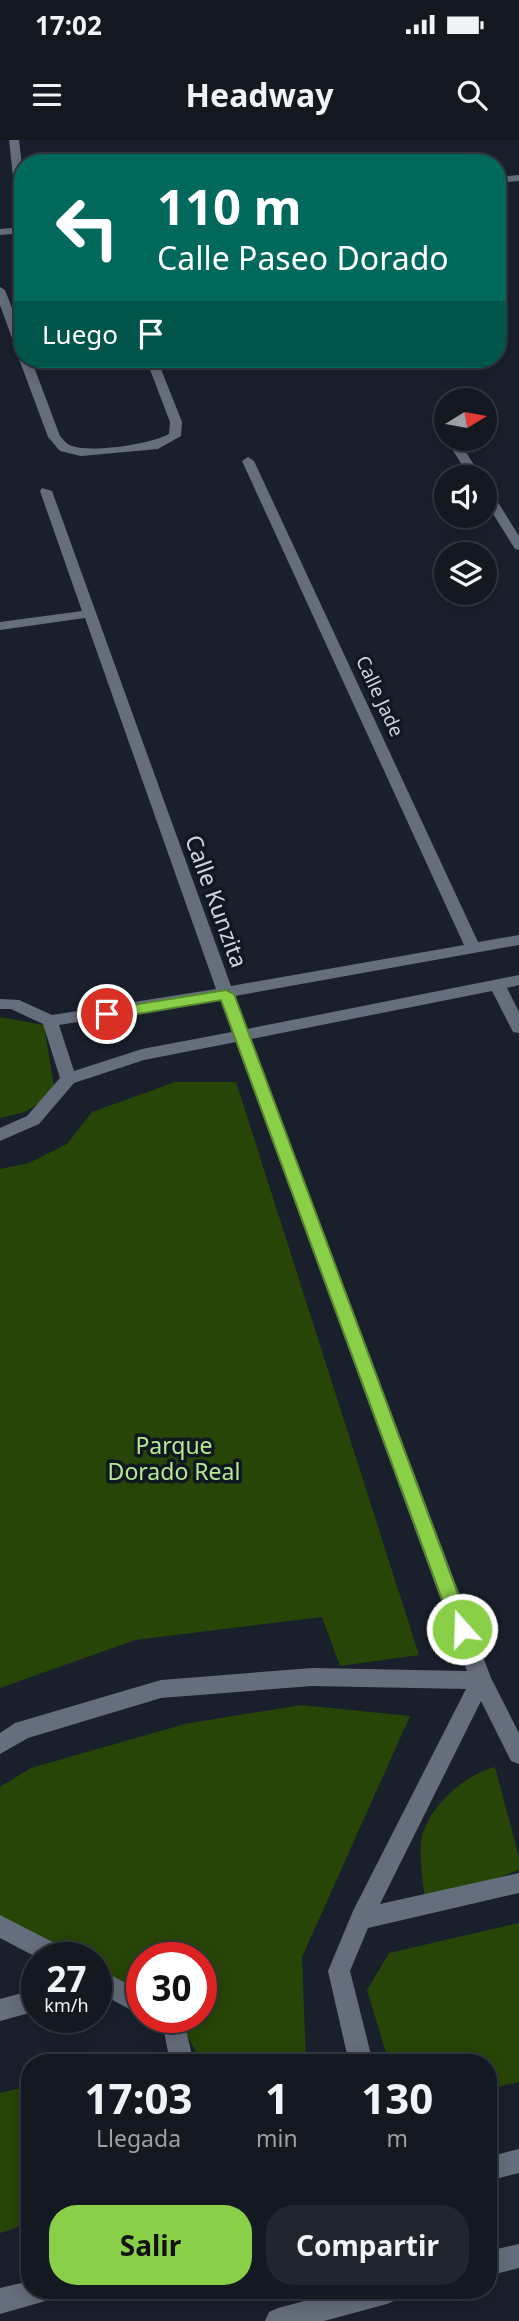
<!DOCTYPE html>
<html lang="es">
<style>
:root{--surface:#131821;--page:#20252e;--text:#f1f3f6;--muted:#9da0a5;--line:#32373f;--accent:#89cf48}
body{margin:0;font-family:"Noto Sans",sans-serif;background:var(--page);color:var(--text);height:100vh;display:flex;flex-direction:column;font-size:26px;white-space:nowrap}
*{box-sizing:border-box;margin:0}
p{font-size:23px;color:var(--muted)}
.icon{flex:none;width:38px;height:38px;fill:none;stroke:currentColor;stroke-width:2;stroke-linecap:round;stroke-linejoin:round}
.map{position:relative;flex:1;overflow:hidden}
.drawer{position:absolute;left:21px;top:1914px;width:476px;height:245px;display:flex;flex-direction:column;background:var(--surface);border-radius:28px;box-shadow:0 4px 18px #0003,0 0 0 2px var(--line)}
.drawer>*{flex:none}
.hud{position:absolute;left:14px;top:14px;width:492px;height:214px;border-radius:28px;box-shadow:0 4px 18px #0003,0 0 0 2px var(--line);background:#00695c;color:#fff;overflow:hidden}
.needle{width:46px;rotate:79deg}
.fabs{position:absolute;left:434px;top:248px;display:grid;gap:14px}
.fabs a{display:grid;place-items:center;width:63px;height:63px;border-radius:50%;background:var(--surface);box-shadow:0 4px 18px #0003,0 0 0 2px var(--line);font-size:35px}
.speed{position:absolute;left:21px;top:1802px;display:flex;gap:14px;font-size:35px;font-weight:700;text-align:center}
.speed>*{display:grid;place-content:center;width:91px;height:91px;border-radius:50%;background:var(--surface);box-shadow:0 4px 18px #0003,0 0 0 2px var(--line);line-height:1}
.speed small{font-size:18px;font-weight:400}
.speed .limit{border:10px solid #d22;background:#fff;color:#111}
.pin{position:absolute;display:grid;place-items:center;width:60px;height:60px;color:#fff;margin:-30px;border:4px solid #fff;border-radius:50%;box-shadow:0 2px 7px #0007}
.me{position:absolute;width:77px;margin:-38px;rotate:340deg;stroke-linejoin:round;filter:drop-shadow(0 0 5px #0008)}
.turn{display:flex;align-items:center;gap:24px;height:147px;padding:0 28px;font-size:32px}
.turn .icon{width:91px;height:91px;stroke-width:2.5}
.turn b{display:block;font-size:49px;line-height:60px}
.then{display:flex;align-items:center;height:66px;padding:0 28px;background:#0003;gap:14px;font-size:26px}
.eta{display:flex;justify-content:space-evenly;align-items:center;height:119px;text-align:center}
.eta b{font-size:42px;font-weight:700;line-height:49px}
.action{display:flex;gap:14px;margin-top:auto;padding:14px 28px}
.action a{flex:1;height:80px;border-radius:28px;background:var(--accent);color:#111;font-size:28px;font-weight:700;line-height:80px;text-align:center}
.action a+a{background:var(--page);color:var(--text)}
.status{display:flex;justify-content:space-between;align-items:center;height:49px;padding:0 35px;background:var(--surface);direction:ltr}
.status svg{height:19px;fill:currentColor}
header{display:flex;justify-content:space-between;align-items:center;height:91px;padding:0 28px;background:var(--surface);font-size:32px;font-weight:700}
.map>svg:first-child{display:block}
.green{fill:#274506}
.lines{fill:none;stroke-linecap:round;stroke-linejoin:round}
.lane{fill:#656e7c;fill-rule:evenodd}
.street{fill:#656e7c;fill-rule:evenodd}
.secondary{fill:#656e7c;fill-rule:evenodd}
.route{fill:#89cf48;stroke:#59872f;stroke-width:2}
.labels{text-anchor:middle;dominant-baseline:central;stroke-width:7;stroke-linejoin:round;paint-order:stroke}
.far-street-label{font-size:19px;fill:#d0d5dd;stroke:#101722}
.street-label{font-size:23px;fill:#d0d5dd;stroke:#101722}
.park-label{font-size:23px;fill:#b7ea90;stroke:#101722}
</style>
<div class="status"><b>17:02</b><svg viewBox="0 0 49 12"><path d="M0 12V9h3v3zM5 12V6h3v6zM10 12V3h3v9zM15 12V0h3v12zM26 1h20v11H26zM47 4h2v5h-2z"/></svg></div>
<header><svg class="icon" aria-label="menu" viewBox="0 0 24 24"><path d="M4 6h16M4 12h16M4 18h16"/></svg>Headway<svg class="icon" aria-label="search" viewBox="0 0 24 24"><circle cx="10" cy="10" r="6"/><path d="M15 15l6 6"/></svg></header>
<div class="map">
<svg width="519" height="2181" viewBox="0 0 519 2181">
<rect width="100%" height="100%" fill="#19202c"/>
<path class="green" d="M0 877 44 885 55 953 25 972 0 978Z
M175 942H236L419 1515 340 1526 322 1477 135 1500 0 1548V1029L29 1023 67 1004 92 972Z
M301 1565 410 1576 302 1817 306 1923H202L178 1878H201V1818H142V1853L96 1829V1818H76L0 1778V1647L31 1628 185 1584Z
M495 1627 519 1717V1730L425 1764C424 1744 418 1716 422 1697 429 1666 466 1634 495 1627Z
M519 1783V1942L488 1949V1923H389L367 1850 389 1813Z
M30 1946V2083L0 2093V1953Z"/>
<g class="lines">
<path class="lane" d="M9 0H19L23 35V85L18 82Z
M0 147 5 150 23 196V215L17 212 0 165Z
M23 216V219H31L60 296C64 300 66 304 72 306 92 313 151 304 169 294L170 282 146 219H157L182 282 181 296 158 309 81 316 60 311 48 297 19 219Z"/>
<path class="street" d="M519 35V41L497 43V37Z
M23 87V93L0 95V89Z
M446 299H458L482 338H470Z
M248 317 254 321 478 802 519 795V805L235 856 247 889 519 835V845L507 848 519 872V893L513 892 492 851 251 899 491 1538 519 1593V1624L511 1621 481 1561 380 1764 519 1733V1753L368 1788 350 1831 373 1923H349L328 1831 353 1771 466 1549 312 1546 161 1558 28 1598 0 1614V1593L15 1583 161 1540 312 1528 467 1531 236 902 144 920 74 943 39 984 0 1001V988L27 976 60 938 43 884 11 869H0V859L19 860 52 875 216 849 85 478 0 490V482L82 471 40 351 42 348 52 351 231 846 464 805 242 321ZM220 859 232 892 142 909 74 931 59 885Z
M485 347 489 348 519 396V410L515 409 485 361Z
M0 1775 68 1810 71 1818H38L0 1798Z
M96 1827 142 1852V1876L96 1851Z
M37 1849V1871L0 1881V1859Z
M152 1878H183L194 1923H170L164 1891 155 1886Z"/>
<path class="secondary" d="M519 2009V2033L488 2041V2017Z
M519 2104V2128L488 2136V2111Z
M30 2141V2151H52L49 2160 0 2174V2148Z
M342 2151H400L396 2160 387 2164 324 2181H265L269 2172 278 2168Z"/>
</g>
<path class="route" d="M226 850 234 854 471 1489 469 1494H455L453 1489 221 860 107 879 100 874 107 869Z"/>
<g class="labels">
<g class="far-street-label">
<text transform="translate(380 556) rotate(65)">Calle Jade</text>
</g>
<g class="street-label">
<text transform="translate(217 761) rotate(70)">Calle Kunzita</text>
</g>
<g class="park-label">
<text x="174" y="1305">Parque<tspan x="174" dy="26">Dorado Real</tspan></text>
</g>
</g>
</svg>
<div class="fabs">
<a><svg class="needle" viewBox="-14 -14 28 28"><path d="M0-13l5 13h-10z" fill="#e53935"/><path d="M0 13l5-13h-10z" fill="#9da0a5"/></svg></a>
<a><svg class="icon" aria-label="sound" viewBox="0 0 24 24"><path d="M4 9h4l5-4v14l-5-4H4zM17 9q2 3 0 6"/></svg></a>
<a><svg class="icon" aria-label="layers" viewBox="0 0 24 24"><path d="M12 4l9 5-9 5-9-5zM3 14l9 5 9-5"/></svg></a>
</div>
<div class="speed"><div>27<small>km/h</small></div><div class="limit">30</div></div>
<div class="pin" style="left:107px;top:874px;background:#d93025"><svg class="icon" aria-label="arrive" viewBox="0 0 24 24"><path d="M6 21V4h12l-3 4 3 4H6"/></svg></div>
<svg class="me" style="left:462px;top:1489px" viewBox="-20 -20 40 40"><circle r="17" fill="#89cf48" stroke="#fff" stroke-width="3"/><path d="M0-11L8 9 0 5-8 9z" fill="#fff"/></svg>
<div class="hud">
<div class="turn"><svg class="icon" aria-label="left" viewBox="0 0 24 24"><path d="M17 20v-9H6M10 6l-5 5 5 5"/></svg><div><b>110 m</b>Calle Paseo Dorado</div></div>
<div class="then">Luego<svg class="icon" aria-label="arrive" viewBox="0 0 24 24"><path d="M6 21V4h12l-3 4 3 4H6"/></svg></div>
</div>
<section class="drawer">
<div class="eta">
<div><b>17:03</b><p>Llegada</p></div>
<div><b>1</b><p>min</p></div>
<div><b>130</b><p>m</p></div>
</div>
<div class="action"><a>Salir</a><a>Compartir</a></div>
</section>
</div>
